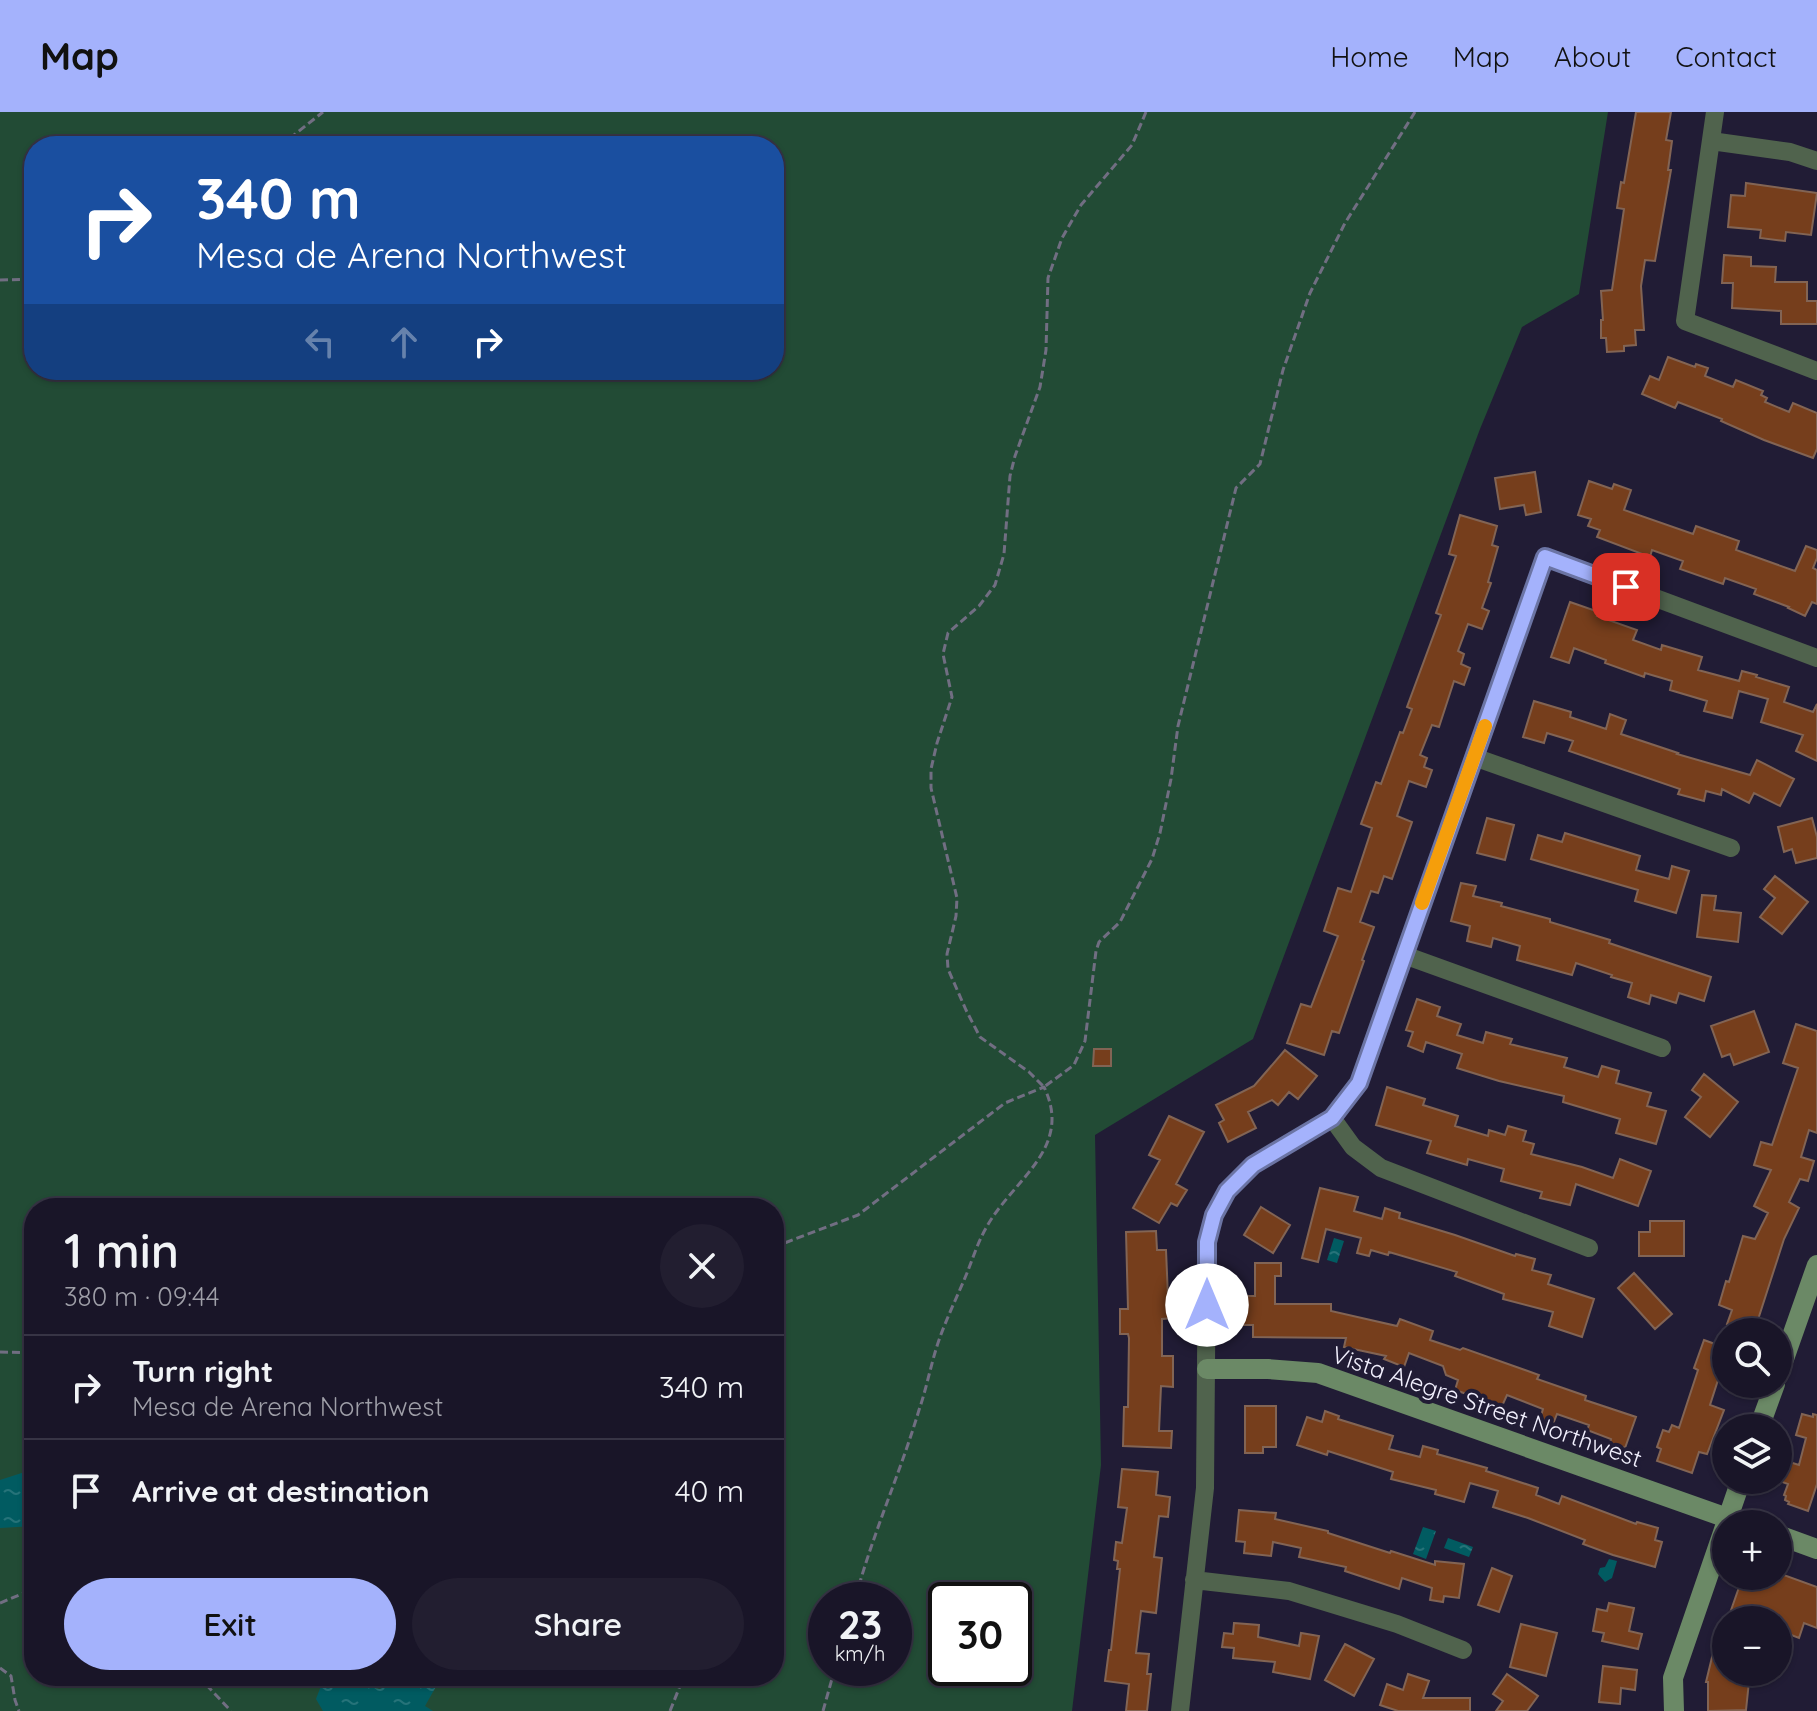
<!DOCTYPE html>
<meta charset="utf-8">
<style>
:root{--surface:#191528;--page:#221e30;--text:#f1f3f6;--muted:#9f9fa8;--line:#373445;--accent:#a4b2fc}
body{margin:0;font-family:Quicksand,sans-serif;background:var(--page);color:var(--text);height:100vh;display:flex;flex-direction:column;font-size:30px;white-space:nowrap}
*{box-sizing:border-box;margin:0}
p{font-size:26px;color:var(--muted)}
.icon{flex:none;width:44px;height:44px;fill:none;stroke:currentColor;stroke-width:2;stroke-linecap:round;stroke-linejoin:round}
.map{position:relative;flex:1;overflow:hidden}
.sheet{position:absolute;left:24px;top:1086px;width:760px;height:488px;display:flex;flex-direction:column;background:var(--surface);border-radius:32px;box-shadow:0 2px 6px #0004,0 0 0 2px var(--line)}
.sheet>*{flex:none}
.top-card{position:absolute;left:24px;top:24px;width:760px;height:244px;border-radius:32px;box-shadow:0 2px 6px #0004,0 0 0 2px var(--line);background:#1a4fa0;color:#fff;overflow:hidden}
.fabs{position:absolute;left:1712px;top:1206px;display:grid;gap:16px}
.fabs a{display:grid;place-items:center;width:80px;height:80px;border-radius:50%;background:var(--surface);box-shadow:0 2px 6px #0004,0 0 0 2px var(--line);font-size:40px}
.speed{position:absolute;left:808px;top:1470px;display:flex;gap:16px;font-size:40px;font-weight:700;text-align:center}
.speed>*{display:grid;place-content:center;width:104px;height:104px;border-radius:50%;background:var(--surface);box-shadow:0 2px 6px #0004,0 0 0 2px var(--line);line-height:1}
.speed small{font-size:20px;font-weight:400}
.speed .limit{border:4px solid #111;border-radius:12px;background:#fff;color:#111}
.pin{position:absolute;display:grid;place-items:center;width:68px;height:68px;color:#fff;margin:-34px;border-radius:16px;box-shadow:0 4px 12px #0006}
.me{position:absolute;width:88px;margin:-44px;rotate:0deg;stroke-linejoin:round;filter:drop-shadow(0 0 6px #0008)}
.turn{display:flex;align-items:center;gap:28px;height:168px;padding:0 40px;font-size:36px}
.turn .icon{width:104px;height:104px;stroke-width:2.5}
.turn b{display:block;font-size:56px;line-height:68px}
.lanes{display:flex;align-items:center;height:76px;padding:0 40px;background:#0003;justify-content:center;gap:40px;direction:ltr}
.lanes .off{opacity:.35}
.round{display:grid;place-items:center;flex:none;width:84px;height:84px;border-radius:42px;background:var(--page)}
.summary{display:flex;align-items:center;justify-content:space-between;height:136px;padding:0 40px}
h1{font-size:48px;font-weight:600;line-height:60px}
.button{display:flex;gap:16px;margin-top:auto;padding:16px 40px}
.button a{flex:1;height:92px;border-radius:48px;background:var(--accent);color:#111;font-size:32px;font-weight:600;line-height:92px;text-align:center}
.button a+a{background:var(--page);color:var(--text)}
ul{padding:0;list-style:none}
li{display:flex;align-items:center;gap:24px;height:104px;padding:0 40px;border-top:2px solid var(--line)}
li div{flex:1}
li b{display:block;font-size:30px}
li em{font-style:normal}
header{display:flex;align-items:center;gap:48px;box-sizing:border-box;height:112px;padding:0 40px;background:var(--accent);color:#111}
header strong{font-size:38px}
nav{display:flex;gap:44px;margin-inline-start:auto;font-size:28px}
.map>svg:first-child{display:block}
.green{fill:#224b35;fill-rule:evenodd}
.water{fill:url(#water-ripples)}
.building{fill:#763e1c;stroke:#826454;stroke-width:2}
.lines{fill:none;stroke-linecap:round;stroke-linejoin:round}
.path{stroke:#716e82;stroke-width:3;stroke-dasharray:8 4;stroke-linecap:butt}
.street{stroke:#50634d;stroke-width:18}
.secondary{stroke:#6b8966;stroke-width:20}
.route-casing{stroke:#6b74a4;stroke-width:20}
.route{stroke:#a4b2fc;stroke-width:14}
.slow{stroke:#f59e0b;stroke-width:14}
.labels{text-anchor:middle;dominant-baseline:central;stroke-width:8;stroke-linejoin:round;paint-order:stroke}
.street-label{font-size:24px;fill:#f2f0fe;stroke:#211c35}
</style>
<header>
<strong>Map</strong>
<nav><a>Home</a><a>Map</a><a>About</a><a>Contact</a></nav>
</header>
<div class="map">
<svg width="1817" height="1599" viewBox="0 0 1817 1599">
<defs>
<pattern id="water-ripples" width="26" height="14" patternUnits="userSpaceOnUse" patternTransform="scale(2)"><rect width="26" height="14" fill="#015b61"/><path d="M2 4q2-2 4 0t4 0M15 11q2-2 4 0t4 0" fill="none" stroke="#267379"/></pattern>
</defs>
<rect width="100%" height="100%" fill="#211c35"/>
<path class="green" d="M0 0H1608L1579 182 1522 215 1480 317 1253 927 1095 1023 1101 1353 1072 1599H0ZM34 34H774V258H34ZM34 1096H774V1564H34ZM826 1488H894V1556H826ZM946 1488H1014V1556H946Z"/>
<path class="water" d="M1334 1126 1344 1129 1337 1151 1327 1148Z
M34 1357V1414L0 1416V1368Z
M1423 1415 1436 1419 1426 1447 1413 1442Z
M1448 1426 1473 1435 1469 1445 1444 1436Z
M1609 1447 1617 1449 1612 1466 1605 1470 1598 1462 1600 1456 1605 1455Z
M395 1564H442L425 1594 433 1599H323L316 1587 321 1574 339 1566 348 1567 363 1574 380 1577Z"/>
<path class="building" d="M1636 0H1671L1666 28 1672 29 1668 58H1671L1655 149 1645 148 1641 174 1644 218H1635L1636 233 1624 234V239L1607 240 1606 226H1601V208H1603L1601 179 1612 178 1624 97 1617 96 1621 70 1624 71Z
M1746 71 1817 81 1811 123 1786 120 1785 129 1760 126 1761 118 1728 115 1731 83 1745 84Z
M1724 143 1751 145V154L1776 155 1775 170H1807V189H1817V212H1781V199L1732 196 1733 171H1722Z
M1668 245 1695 255 1696 252 1708 256 1705 264 1733 275 1736 268 1763 279 1761 283 1767 286 1765 290 1789 300 1793 291 1817 301V337L1813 346 1764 328 1721 309 1722 307 1678 290 1675 296 1642 282 1650 264 1659 268Z
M1535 360 1541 400 1526 403 1524 393 1500 397 1495 366Z
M1589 369 1612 377 1614 372 1631 378 1624 398 1693 422 1696 414 1739 429 1736 438 1795 459 1806 434 1817 438V446L1813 456 1817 458V492L1812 490 1805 504 1788 496 1789 495 1754 482 1756 477 1725 466 1723 472 1680 457 1683 449 1652 438 1650 445 1597 425 1600 418 1588 414 1591 407 1578 403Z
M1460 403 1497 414 1492 433 1498 435 1488 470 1491 471 1482 496 1489 499 1482 517 1468 512 1458 539 1464 542 1461 552 1470 556 1464 573 1454 569 1439 615 1432 613 1420 643 1427 646 1424 655 1432 658 1426 675 1409 669 1397 704 1412 710 1392 767 1384 764 1378 781 1371 779 1360 810 1374 815 1362 848 1364 849 1339 921 1332 919 1324 943 1287 931 1301 892 1311 895 1338 824 1324 819 1338 776 1351 780 1372 716 1361 712 1376 670 1381 672 1400 620 1403 621 1412 597 1407 595 1441 503 1436 501 1456 444 1449 442Z
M1570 490 1599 500 1597 504 1637 518 1633 528 1661 538 1662 533 1702 545 1698 558 1739 569 1742 559 1757 563 1756 565 1789 575 1784 590 1813 600 1817 592V649L1796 639 1803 623 1761 610 1768 587 1739 579 1732 606 1704 599 1707 589 1670 578 1672 569 1645 561 1644 565 1605 551 1606 548 1574 536 1569 551 1551 545Z
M1534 589 1571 600 1570 605 1606 617 1610 602 1626 608 1621 622 1678 641 1677 642 1750 663 1757 648 1794 667 1780 694 1754 681 1749 691 1722 677 1721 683 1706 679 1704 689 1678 682 1680 677 1569 639 1573 629 1547 621 1544 631 1523 625Z
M1487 706 1514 713 1505 748 1477 741Z
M1812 706 1817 725V746L1796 751 1792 737 1784 740 1778 715Z
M1565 721 1640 744 1636 758 1669 767 1672 754 1689 759 1676 801 1635 789 1638 778 1531 747 1538 723 1562 730Z
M1775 764 1808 790 1782 822 1760 805 1775 786 1764 777Z
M1461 771 1476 774 1473 784 1502 791 1501 794 1550 807V810L1610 828 1609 831 1711 865 1704 889 1679 881 1676 891 1651 883 1649 892 1628 885 1632 871 1611 865 1612 863 1576 851 1572 863 1517 848 1520 834 1493 826 1491 835 1467 829 1470 814 1451 809Z
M1702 783 1716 784 1714 798 1741 801 1738 830 1697 825Z
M1417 887 1440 895 1437 904 1461 912 1457 923 1483 931 1486 920 1512 927 1510 932 1567 946 1564 955 1598 965 1602 954 1619 959 1616 971 1651 981 1647 994 1666 999 1656 1032 1616 1021 1620 1007 1563 990 1564 984 1499 969 1457 956 1462 942 1426 930 1423 940 1408 934 1413 920 1406 918Z
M1754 899 1769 940 1734 953 1730 942 1722 945 1711 914Z
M1796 912 1817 919V1021L1809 1018 1801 1045 1814 1049 1808 1069 1800 1067 1789 1090 1799 1096 1784 1127 1754 1220H1753L1727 1212 1732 1198 1719 1193 1726 1169 1729 1170 1743 1124 1755 1127 1768 1101 1754 1094 1771 1058 1754 1053 1761 1030 1772 1033 1798 956 1783 951Z
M1094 937H1111V954H1093Z
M1285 938 1317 964 1298 987 1289 980 1278 993 1272 988 1248 1000 1256 1016 1228 1030 1219 1011 1224 1008 1216 993 1254 974Z
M1704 962 1738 990 1710 1025 1685 1005 1701 985 1692 978Z
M1387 975 1425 987 1423 993 1458 1004 1455 1014 1488 1024 1489 1018 1505 1023 1508 1014 1526 1019 1523 1029 1534 1032 1531 1042 1582 1055 1613 1066 1620 1047 1651 1059 1638 1094 1576 1072 1570 1093 1540 1086 1542 1080 1501 1069 1504 1057 1468 1047 1467 1053 1427 1041 1431 1029 1376 1013Z
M1169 1004 1204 1020 1176 1072 1187 1078 1177 1094 1171 1091 1159 1111 1133 1096 1160 1048 1149 1043Z
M1320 1076 1358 1085 1354 1099 1382 1107 1385 1096 1400 1101 1399 1106 1455 1123 1515 1144 1516 1142 1535 1147 1532 1158 1551 1163 1548 1172 1594 1187 1582 1225 1549 1214 1553 1200 1503 1187 1504 1182 1455 1164 1457 1160 1389 1140 1388 1143 1371 1138 1369 1144 1357 1141 1361 1126 1326 1117 1318 1150 1302 1146Z
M1261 1095 1290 1113 1273 1141 1244 1123Z
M1650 1109H1684V1144H1639V1120H1650Z
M1156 1119 1157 1138H1166L1168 1185H1173L1174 1206 1162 1207V1244H1173V1275L1161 1274 1159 1319H1172L1171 1336 1123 1334 1124 1295H1128L1129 1226 1128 1222H1120V1197H1128L1126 1120Z
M1255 1151H1281V1164H1275V1192H1331V1199L1397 1214 1400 1207 1433 1219 1430 1228 1460 1238 1463 1236 1539 1263 1537 1267 1586 1284 1585 1288 1636 1305 1625 1336 1610 1331 1611 1327 1587 1318 1589 1313 1557 1302 1553 1312 1540 1307 1543 1297 1507 1283 1502 1294 1455 1278 1458 1268 1446 1263 1443 1254 1409 1241 1404 1255 1384 1247 1386 1244 1344 1235 1346 1226 1253 1225V1213H1242V1184H1255Z
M1634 1161 1672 1202 1655 1217 1618 1176Z
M1704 1228 1726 1236V1267L1719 1265 1710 1293 1724 1298 1707 1342 1699 1340 1692 1361 1657 1349 1661 1337 1657 1335 1663 1318 1669 1320 1672 1313 1679 1316 1698 1258 1694 1256Z
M1245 1294H1276V1335H1263V1341H1245Z
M1325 1299 1339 1304 1338 1307 1393 1324 1389 1337 1420 1345 1423 1334 1438 1338 1437 1342 1487 1356 1486 1359 1538 1376 1536 1383 1559 1392 1562 1384 1636 1412 1637 1410 1658 1416 1655 1428 1662 1430 1655 1455 1613 1443 1583 1432 1585 1428 1528 1406 1493 1395 1498 1379 1470 1371 1464 1390 1435 1382 1436 1378 1391 1367 1393 1360 1328 1339 1327 1343 1297 1333 1307 1305 1322 1310Z
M1802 1302 1813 1305V1302L1817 1303V1372L1808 1399 1788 1392 1789 1390 1785 1388 1786 1384 1784 1383 1788 1372 1777 1368 1783 1348 1799 1353 1806 1326 1796 1323Z
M1122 1357 1158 1360 1156 1383 1170 1385 1168 1405 1159 1404 1154 1445 1162 1446 1156 1501 1141 1499 1136 1541 1149 1542 1147 1562H1151L1147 1599H1126L1129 1572 1105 1569 1109 1538H1111L1120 1457H1117L1118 1449 1114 1448 1116 1430 1122 1431 1127 1396 1118 1395Z
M1239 1398 1276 1401 1275 1407 1328 1419V1421L1390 1441 1391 1439 1435 1453V1449L1464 1452 1459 1486 1444 1484 1443 1490 1430 1488 1432 1476 1402 1466 1399 1477 1345 1459 1346 1455 1299 1445 1301 1436 1273 1430 1271 1444 1244 1441 1245 1430 1236 1429Z
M1492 1456 1512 1464 1499 1500 1478 1493Z
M1778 1461 1817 1475V1516L1804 1511 1799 1526 1778 1518V1508H1731L1733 1502 1730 1501 1743 1464H1778Z
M1609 1491 1634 1496 1629 1519 1642 1522 1638 1537 1602 1529 1604 1521 1593 1519 1597 1497 1607 1499Z
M1234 1511 1259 1513 1258 1525 1299 1534 1301 1521 1319 1524 1310 1567 1273 1560 1275 1550 1233 1546 1234 1536 1222 1535 1224 1521 1233 1522Z
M1521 1512 1557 1521 1546 1564 1510 1555Z
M1345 1532 1374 1547 1354 1584 1325 1568Z
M1713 1541 1726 1542V1560H1750L1746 1598 1708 1599V1570H1706Z
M1603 1554 1637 1558 1635 1578 1621 1576 1620 1592 1599 1590Z
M1408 1562 1429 1569 1423 1586H1470V1599H1398L1380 1593 1387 1572 1403 1578Z
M1507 1562 1538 1584 1527 1599H1496L1503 1589 1493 1582Z"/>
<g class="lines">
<path class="path" d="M1146 0 1132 33 1081 93 1062 126 1048 166 1046 238 1040 275 1015 344 1010 364 1004 442 995 473 979 494 948 521 943 542 952 585 937 631 931 657V676L957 786 956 804 947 842 948 857 966 898 980 925 1029 960 1044 975 1074 953 1085 929 1096 839 1099 830 1120 810 1152 747 1160 721 1171 667 1178 614 1236 376 1260 352 1283 258 1310 181 1345 111 1415 0
M280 34 323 0
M0 168 34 167
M774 1135 858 1103 1005 991 1044 975C1074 1037 1012 1068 986 1116 978 1130 973 1146 967 1161 958 1183 947 1205 939 1228 931 1251 927 1275 919 1298 900 1362 872 1423 855 1488
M0 1240 34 1241
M0 1491 34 1477
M0 1556 11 1564 15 1588 19 1599
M198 1564 231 1599
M318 1564 321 1574
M670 1599 684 1564
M823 1599 835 1556"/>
<path class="street" d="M1715 0 1685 209 1817 259
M1711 29 1790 40 1817 49
M1474 645 1731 736
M1404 843 1662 936
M1332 1006 1353 1035 1381 1056 1589 1136
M1194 1468 1289 1479 1397 1512 1463 1538
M1180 1599 1205 1376 1207 1130 1214 1103 1227 1079 1253 1053 1332 1006 1359 971 1545 445 1817 546"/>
<path class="secondary" d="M1207 1257H1268L1318 1261 1744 1412
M1778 1264 1817 1153
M1759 1316 1775 1272
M1778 1423 1817 1437
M1674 1599 1673 1566 1741 1368"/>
</g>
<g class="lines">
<g class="route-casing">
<path id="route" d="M1207 1193V1130L1214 1103 1227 1079 1253 1053 1332 1006 1359 971 1545 445 1626 475"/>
</g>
<use href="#route" class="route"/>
<path class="slow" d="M1422 791 1485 614"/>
</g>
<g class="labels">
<g class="street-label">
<text transform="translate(1487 1294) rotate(19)">Vista Alegre Street Northwest</text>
</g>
</g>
</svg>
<div class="fabs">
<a><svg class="icon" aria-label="search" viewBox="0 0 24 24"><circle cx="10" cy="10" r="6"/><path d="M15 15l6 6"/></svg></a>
<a><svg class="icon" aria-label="layers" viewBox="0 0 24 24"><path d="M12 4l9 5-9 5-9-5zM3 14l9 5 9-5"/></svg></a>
<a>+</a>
<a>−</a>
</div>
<div class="speed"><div>23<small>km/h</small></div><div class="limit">30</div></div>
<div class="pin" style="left:1626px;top:475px;background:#d93025"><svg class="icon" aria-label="arrive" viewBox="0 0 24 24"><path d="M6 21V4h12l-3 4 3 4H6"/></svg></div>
<svg class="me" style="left:1207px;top:1193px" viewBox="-20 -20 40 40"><circle r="19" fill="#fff"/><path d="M0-13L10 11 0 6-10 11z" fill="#a4b2fc"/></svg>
<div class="top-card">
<div class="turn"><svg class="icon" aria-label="right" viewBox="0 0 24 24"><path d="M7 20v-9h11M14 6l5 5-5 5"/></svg><div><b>340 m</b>Mesa de Arena Northwest</div></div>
<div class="lanes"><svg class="icon off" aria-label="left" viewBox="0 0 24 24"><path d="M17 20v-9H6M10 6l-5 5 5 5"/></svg><svg class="icon off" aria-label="ahead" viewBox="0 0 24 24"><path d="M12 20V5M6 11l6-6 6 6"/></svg><svg class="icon" aria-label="right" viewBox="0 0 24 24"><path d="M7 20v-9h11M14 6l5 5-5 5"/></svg></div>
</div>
<section class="sheet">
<div class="summary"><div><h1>1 min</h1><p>380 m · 09:44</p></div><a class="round"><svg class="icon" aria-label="close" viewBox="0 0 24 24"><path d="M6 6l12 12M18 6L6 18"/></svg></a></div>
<ul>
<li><svg class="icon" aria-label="right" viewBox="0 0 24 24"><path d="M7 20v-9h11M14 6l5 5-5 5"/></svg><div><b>Turn right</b><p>Mesa de Arena Northwest</p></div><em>340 m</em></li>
<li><svg class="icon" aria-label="arrive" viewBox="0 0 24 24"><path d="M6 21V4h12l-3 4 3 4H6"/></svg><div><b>Arrive at destination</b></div><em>40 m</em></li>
</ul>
<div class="button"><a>Exit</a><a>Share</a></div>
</section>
</div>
